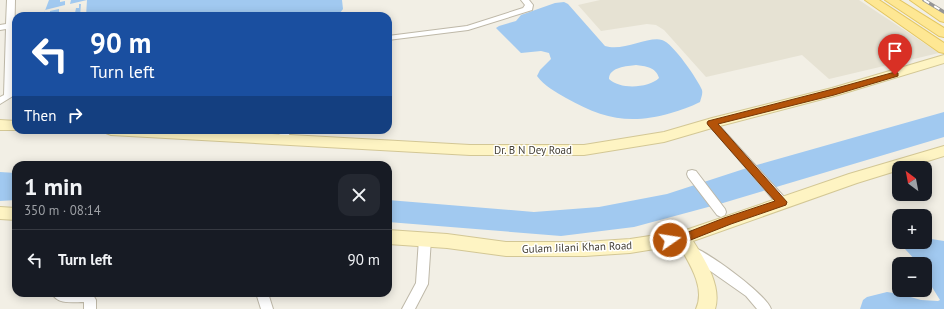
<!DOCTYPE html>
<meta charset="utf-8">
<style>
:root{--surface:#171b24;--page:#242831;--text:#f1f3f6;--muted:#9ea1a6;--line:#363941}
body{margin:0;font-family:"PT Sans",sans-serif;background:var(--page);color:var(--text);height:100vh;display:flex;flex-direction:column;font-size:15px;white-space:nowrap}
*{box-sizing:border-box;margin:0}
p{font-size:13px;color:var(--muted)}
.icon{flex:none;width:22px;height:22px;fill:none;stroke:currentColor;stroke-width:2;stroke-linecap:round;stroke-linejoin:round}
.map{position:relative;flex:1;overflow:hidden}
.side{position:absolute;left:12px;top:161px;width:380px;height:136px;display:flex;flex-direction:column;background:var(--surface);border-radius:12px;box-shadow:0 2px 10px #0003}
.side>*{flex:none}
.top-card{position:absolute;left:12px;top:12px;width:380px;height:122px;border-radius:12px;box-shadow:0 2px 10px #0003;background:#1a4fa0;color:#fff;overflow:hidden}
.needle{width:26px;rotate:328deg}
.tools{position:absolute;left:892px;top:161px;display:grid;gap:8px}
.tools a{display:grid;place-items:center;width:40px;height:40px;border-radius:8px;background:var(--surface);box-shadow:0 2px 10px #0003;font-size:20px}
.pin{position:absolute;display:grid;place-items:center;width:34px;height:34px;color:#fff;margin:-41px -17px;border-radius:50% 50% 50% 0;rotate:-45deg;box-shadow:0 0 4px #0007}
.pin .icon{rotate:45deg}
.me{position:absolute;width:44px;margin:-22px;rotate:77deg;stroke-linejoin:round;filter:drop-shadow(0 0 3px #0008)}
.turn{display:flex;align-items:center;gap:14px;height:84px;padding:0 12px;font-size:18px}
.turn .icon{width:52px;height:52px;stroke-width:2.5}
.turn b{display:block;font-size:28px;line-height:34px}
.then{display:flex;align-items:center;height:38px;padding:0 12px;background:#0003;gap:8px;font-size:15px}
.round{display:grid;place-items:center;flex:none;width:42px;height:42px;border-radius:12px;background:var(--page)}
.overview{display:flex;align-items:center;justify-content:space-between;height:68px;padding:0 12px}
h1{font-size:24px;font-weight:700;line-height:30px}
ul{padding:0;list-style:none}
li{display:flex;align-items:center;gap:12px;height:60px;padding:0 12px;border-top:1px solid var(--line)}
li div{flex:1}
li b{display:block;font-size:15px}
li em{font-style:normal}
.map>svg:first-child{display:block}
.residential{fill:#e6e2d3}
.water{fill:#a1c9f0;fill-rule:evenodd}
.pier{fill:#f2efe5}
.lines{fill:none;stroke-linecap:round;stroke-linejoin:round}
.street-casing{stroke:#beb8a8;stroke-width:2}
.secondary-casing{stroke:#d3c795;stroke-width:2}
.primary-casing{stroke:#e3c663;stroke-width:2}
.street{fill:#fff;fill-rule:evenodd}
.secondary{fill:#fef4c3;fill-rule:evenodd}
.primary{fill:#fee793;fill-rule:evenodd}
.rail-casing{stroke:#959595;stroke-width:3.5}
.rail{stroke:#fff;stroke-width:2;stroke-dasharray:6;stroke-linecap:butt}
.route{fill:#b45309;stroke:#753606}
.labels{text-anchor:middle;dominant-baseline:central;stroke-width:3;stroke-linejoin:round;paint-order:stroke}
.street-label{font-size:11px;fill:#454035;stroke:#fff}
</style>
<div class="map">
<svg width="944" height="309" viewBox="0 0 944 309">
<rect width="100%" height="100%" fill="#f2efe5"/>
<path class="residential" d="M600 0H859L939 53 829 79 802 55 706 77 664 30 656 25 647 24 601 31 578 5Z"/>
<path class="water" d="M49 0H342L343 9 340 13 316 16H43Z
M564 2 568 4 605 46C623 52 648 36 662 40 673 43 698 80 702 90 703 94 701 98 700 102 690 107 681 110 671 113 630 125 603 119 566 98 556 92 544 86 537 76L540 70 551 59 549 53 541 51 521 53 496 28 499 26 516 21 521 15 555 3ZM636 65C645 66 656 67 659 78 649 88 620 90 609 79 609 67 627 66 636 65Z
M944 112V137L723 203 634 227 561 236 388 222V200L534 212 599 207 667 194 753 166Z
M0 172 16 173V200L0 201Z
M925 238 944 241V309H860L863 300 867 297 887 292 900 294 921 300 938 301 940 300 927 279 925 264H919L905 249 908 242H925Z"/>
<path class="pier" d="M60 0H71L70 4 87 0 86 16H80L81 4H79V8H76L75 13H78V16H59V9L50 11V16H43L45 10 65 5V1L60 2Z"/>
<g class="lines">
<g class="street-casing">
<path id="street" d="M7 0H15L13 96 0 104V97L4 95 6 29 0 30V25L6 24Z
M521 0H529L533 5 532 10 468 30 388 40V36L467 26 523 8 525 5Z
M712 120 715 121 786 199 787 202 786 205 782 206 778 205 709 125 707 123Z
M281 130H291L286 142 283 143 278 139Z
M692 170 696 171 725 209 726 212 725 215 721 217 717 215 688 177 687 174 688 171Z
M425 234 429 236 431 239 428 284 415 309H402L416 283 419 239 421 236Z
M693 247C709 253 765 293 771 309H757L746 296 689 256 687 252 689 248Z
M52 293H92L96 300V309H84V302C73 302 57 305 52 293Z
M256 293H268L273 309H261Z"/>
</g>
<g class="secondary-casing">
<path id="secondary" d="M944 55V63L838 95 712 128 664 142 584 155H470L111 135 106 133 104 130H200L470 145H584L664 132 712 118 832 88Z
M0 120 16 121V130H19H0Z
M944 146V156L905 168H899V170L857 183 693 241C705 260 722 286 715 309H696C706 288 689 263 679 245L630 253 585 256H506L447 248 388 244V230L447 234 506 242H585L630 239 683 231 849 174Z
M0 207 16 208V220L0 219Z"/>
</g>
<g class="primary-casing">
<path id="primary" d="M865 0H879L944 43V53L939 52Z
M885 0H899L944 28V37L939 36Z
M910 0H924L944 13V22L940 21Z"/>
</g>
<use href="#street" class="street"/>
<use href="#secondary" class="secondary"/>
<use href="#primary" class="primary"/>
<g class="rail-casing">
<path id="rail" d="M924 0 944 12"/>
</g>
<use href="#rail" class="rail"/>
</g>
<path class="route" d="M895 72 898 73V76L834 95 718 124 787 202 786 205 731 224 683 243 670 245 666 243 665 240 666 237 683 234 724 218 775 201 708 125 707 123 708 121 833 89Z"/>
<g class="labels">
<g class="street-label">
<text x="533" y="150">Dr. B N Dey Road</text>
<text transform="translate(577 247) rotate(-2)">Gulam Jilani Khan Road</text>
</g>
</g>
</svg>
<div class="tools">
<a><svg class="needle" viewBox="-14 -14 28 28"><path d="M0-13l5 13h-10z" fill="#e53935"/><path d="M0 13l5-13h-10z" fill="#9ea1a6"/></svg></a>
<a>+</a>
<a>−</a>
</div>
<div class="pin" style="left:895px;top:75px;background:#d93025"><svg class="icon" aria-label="arrive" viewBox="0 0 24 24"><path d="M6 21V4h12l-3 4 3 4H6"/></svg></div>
<svg class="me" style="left:670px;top:240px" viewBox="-20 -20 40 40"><circle r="17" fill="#b45309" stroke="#fff" stroke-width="3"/><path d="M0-11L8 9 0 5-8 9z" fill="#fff"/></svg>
<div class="top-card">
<div class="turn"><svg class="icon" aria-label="left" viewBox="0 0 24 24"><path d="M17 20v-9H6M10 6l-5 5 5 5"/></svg><div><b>90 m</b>Turn left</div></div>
<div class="then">Then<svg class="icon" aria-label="right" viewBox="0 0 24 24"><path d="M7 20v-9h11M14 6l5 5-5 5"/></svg></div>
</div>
<section class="side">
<div class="overview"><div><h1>1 min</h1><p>350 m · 08:14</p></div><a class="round"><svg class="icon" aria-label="close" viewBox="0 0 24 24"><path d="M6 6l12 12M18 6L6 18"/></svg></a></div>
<ul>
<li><svg class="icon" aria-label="left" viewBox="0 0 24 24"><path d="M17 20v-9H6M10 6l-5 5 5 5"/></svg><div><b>Turn left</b></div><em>90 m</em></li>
</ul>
</section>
</div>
